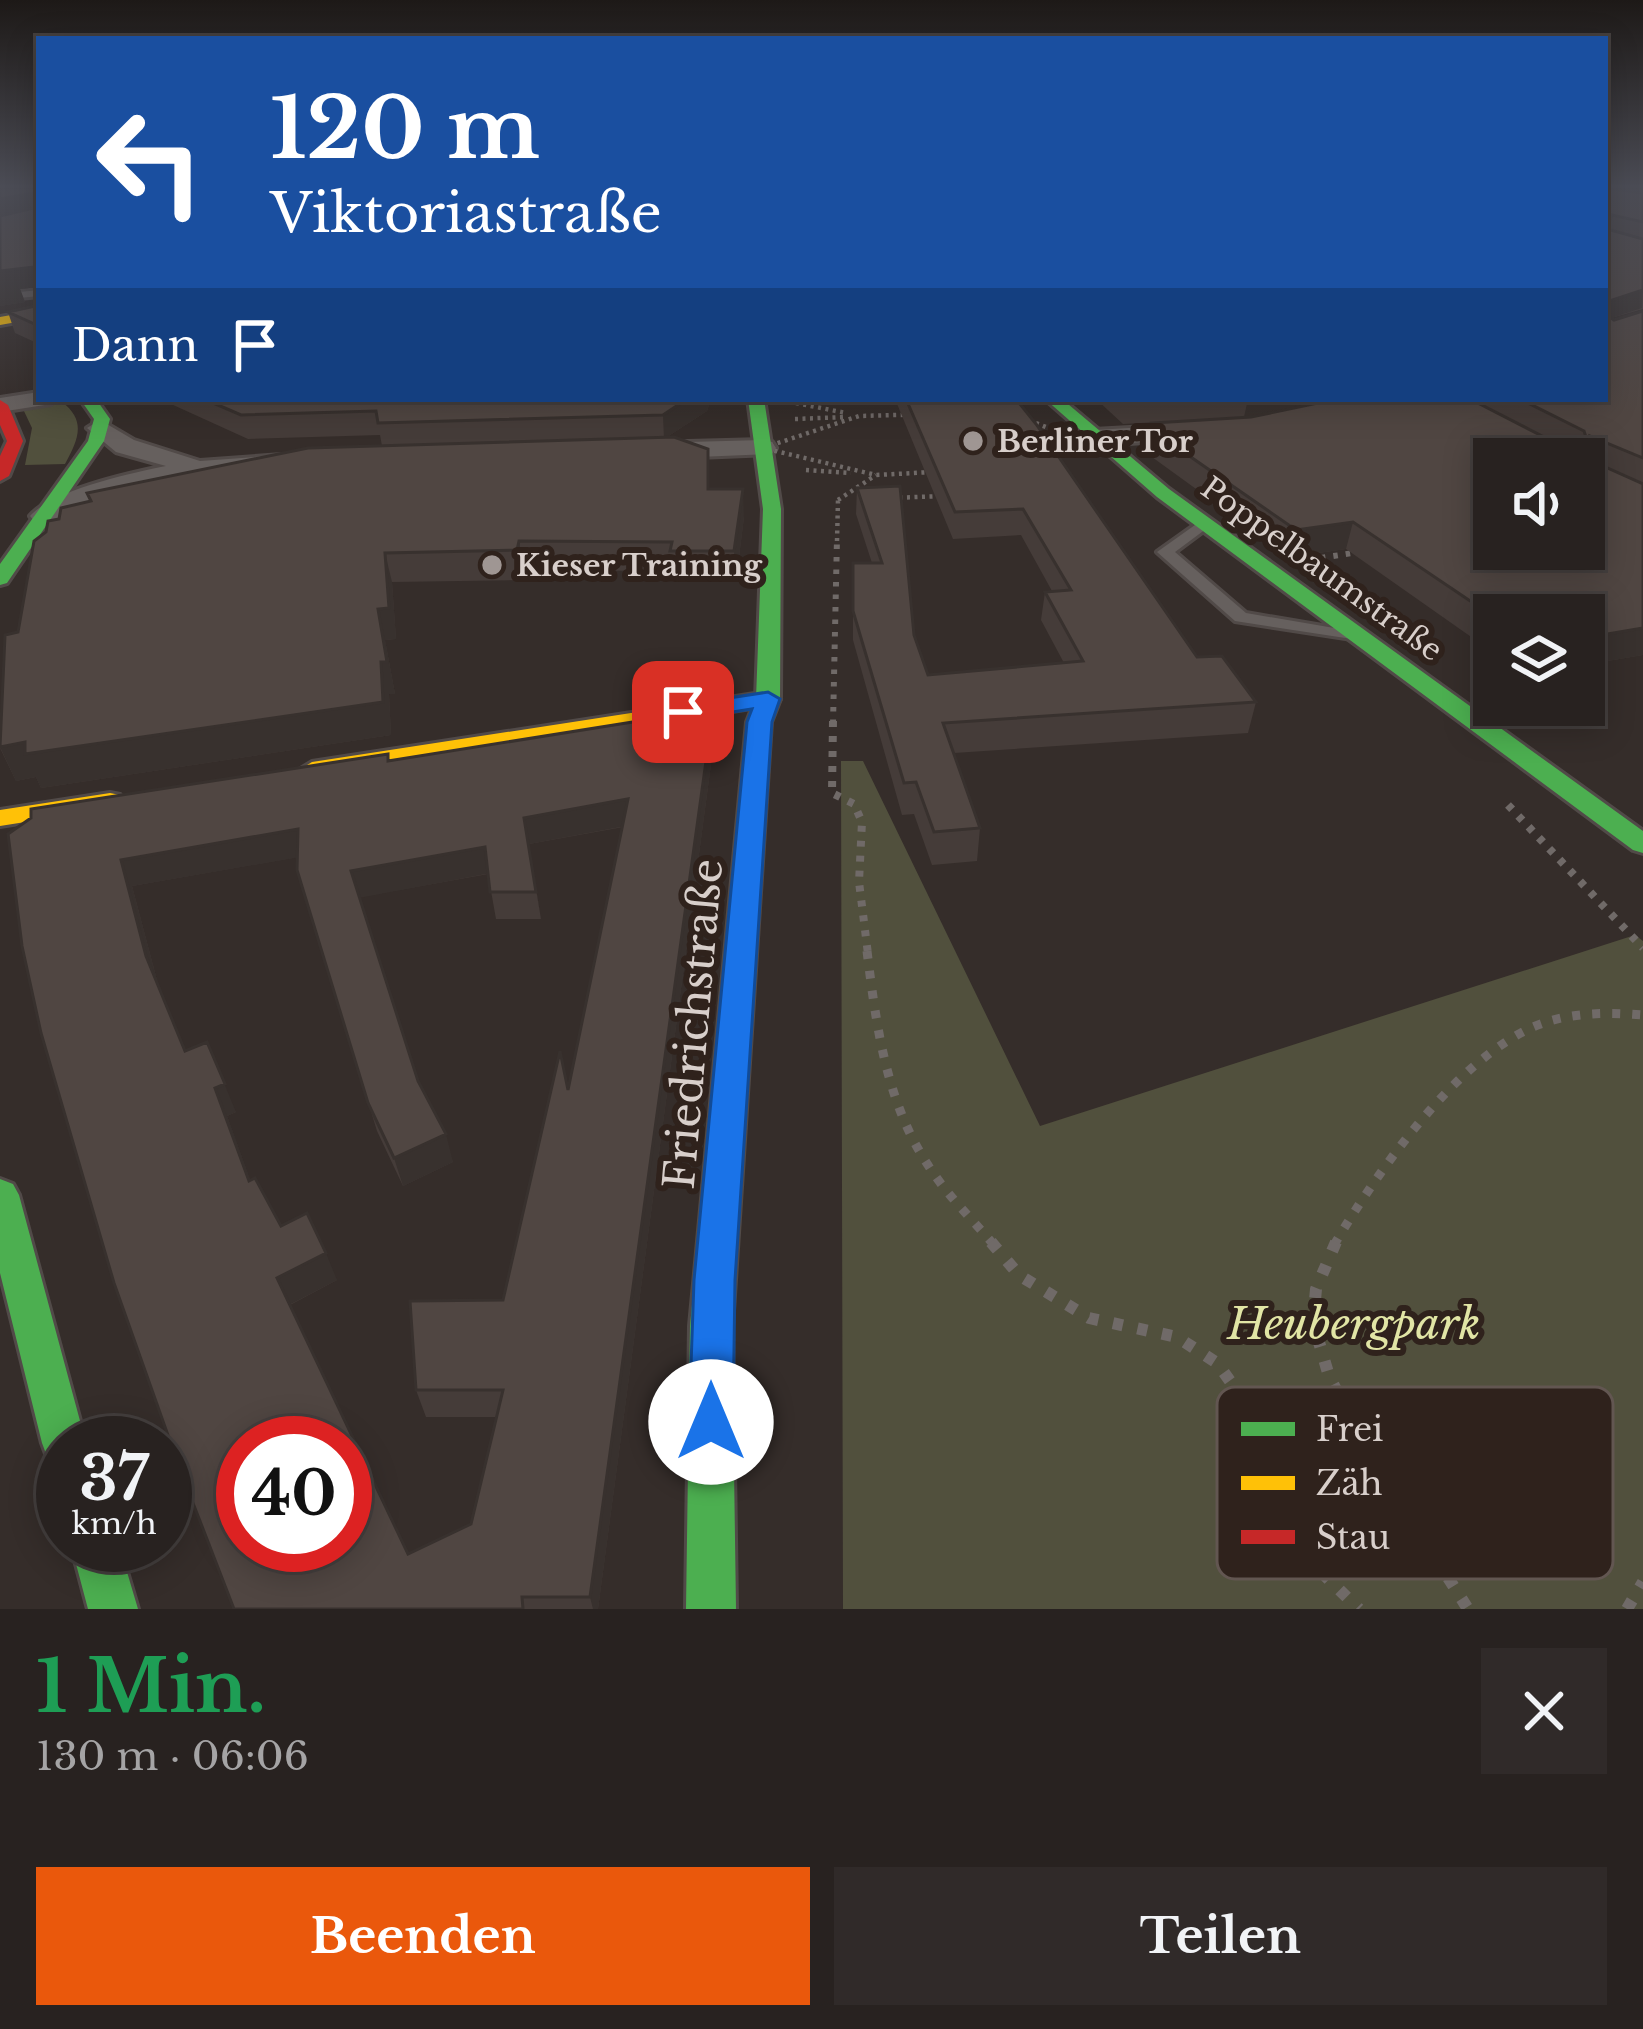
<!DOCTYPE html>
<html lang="de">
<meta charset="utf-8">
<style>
:root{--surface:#282220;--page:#302a29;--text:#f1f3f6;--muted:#a5a4a5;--line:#443f3e;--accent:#ea580c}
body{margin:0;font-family:"Libre Baskerville",serif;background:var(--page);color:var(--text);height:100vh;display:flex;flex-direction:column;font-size:45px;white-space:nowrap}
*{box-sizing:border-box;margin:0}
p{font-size:39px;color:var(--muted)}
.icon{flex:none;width:66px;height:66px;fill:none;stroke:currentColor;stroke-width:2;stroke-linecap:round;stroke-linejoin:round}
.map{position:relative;height:1609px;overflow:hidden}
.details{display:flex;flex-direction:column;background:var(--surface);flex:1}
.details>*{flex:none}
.guide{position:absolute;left:36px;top:36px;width:1572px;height:366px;border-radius:0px;box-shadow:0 6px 30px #0003,0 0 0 3px var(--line);background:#1a4fa0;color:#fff;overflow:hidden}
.tools{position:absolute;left:1473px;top:438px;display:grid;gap:24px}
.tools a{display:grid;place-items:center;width:132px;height:132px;border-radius:0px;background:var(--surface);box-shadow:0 6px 30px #0003,0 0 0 3px var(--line);font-size:60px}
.speed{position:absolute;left:36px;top:1416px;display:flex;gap:24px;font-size:60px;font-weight:700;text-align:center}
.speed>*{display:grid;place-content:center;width:156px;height:156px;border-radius:50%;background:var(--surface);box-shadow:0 6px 30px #0003,0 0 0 3px var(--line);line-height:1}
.speed small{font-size:30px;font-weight:400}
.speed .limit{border:18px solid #d22;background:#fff;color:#111}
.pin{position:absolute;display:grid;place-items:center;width:102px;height:102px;color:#fff;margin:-51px;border-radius:24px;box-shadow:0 6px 18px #0006}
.me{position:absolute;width:132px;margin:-66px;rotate:0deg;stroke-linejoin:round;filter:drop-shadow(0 0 9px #0008)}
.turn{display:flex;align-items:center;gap:42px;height:252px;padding:0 36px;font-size:54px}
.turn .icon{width:156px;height:156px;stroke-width:2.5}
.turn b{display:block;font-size:84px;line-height:102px}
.then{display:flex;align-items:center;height:114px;padding:0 36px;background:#0003;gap:24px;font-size:45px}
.round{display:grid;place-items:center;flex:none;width:126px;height:126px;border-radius:0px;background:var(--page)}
.head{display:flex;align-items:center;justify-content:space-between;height:204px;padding:0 36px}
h1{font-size:72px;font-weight:700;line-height:90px;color:#1e9e55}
.primary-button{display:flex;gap:24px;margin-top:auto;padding:24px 36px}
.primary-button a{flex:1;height:138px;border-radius:0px;background:var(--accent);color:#fff;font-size:48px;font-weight:700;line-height:138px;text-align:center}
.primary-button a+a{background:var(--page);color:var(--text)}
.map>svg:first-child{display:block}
.green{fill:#51503d}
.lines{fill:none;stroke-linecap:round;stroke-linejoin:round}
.lane-casing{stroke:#514a48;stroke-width:6}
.street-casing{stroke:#514a48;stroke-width:6}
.fast-casing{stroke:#514a48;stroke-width:6}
.slow-casing{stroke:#514a48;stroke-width:6}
.jam-casing{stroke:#514a48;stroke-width:6}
.path-far4{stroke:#706a68;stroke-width:4.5;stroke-dasharray:3 4.5;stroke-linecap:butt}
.path-far3{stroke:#706a68;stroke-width:6;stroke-dasharray:4.5 8;stroke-linecap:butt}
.path-far2{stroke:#706a68;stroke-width:8;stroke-dasharray:6 9;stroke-linecap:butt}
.path-far1{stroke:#706a68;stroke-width:9;stroke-dasharray:8 12;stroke-linecap:butt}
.path{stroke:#706a68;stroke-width:12;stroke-dasharray:10 15;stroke-linecap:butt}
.lane{fill:#66605e;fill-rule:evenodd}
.street{fill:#66605e;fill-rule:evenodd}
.fast{fill:#4caf50;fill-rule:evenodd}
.slow{fill:#ffc107;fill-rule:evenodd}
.jam{fill:#c62828;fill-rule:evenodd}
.wall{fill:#453c39;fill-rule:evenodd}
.shaded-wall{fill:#38312e}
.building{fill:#504642;stroke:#38312e;stroke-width:3;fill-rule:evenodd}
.route{fill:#1a73e8;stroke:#114b97;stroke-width:3}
.poi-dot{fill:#9f9693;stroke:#2f221c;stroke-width:4.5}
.labels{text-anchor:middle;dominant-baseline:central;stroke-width:12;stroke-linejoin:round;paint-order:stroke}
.far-poi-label{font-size:30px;font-weight:bold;fill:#d8cfcb;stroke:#2f221c;text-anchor:start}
.far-street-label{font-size:30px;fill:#d8cfcb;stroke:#2f221c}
.near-street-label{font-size:42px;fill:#d8cfcb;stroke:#2f221c}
.near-park-label{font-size:42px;font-style:italic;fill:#e1e5a5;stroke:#2f221c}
.key{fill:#2f221c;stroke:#625651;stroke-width:3}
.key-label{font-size:33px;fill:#d8cfcb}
</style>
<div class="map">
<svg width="1643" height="1609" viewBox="0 0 1643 1609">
<rect width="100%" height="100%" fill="#352d2a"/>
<path class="green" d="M62 402C87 421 78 440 65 464L25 465 32 428 23 409Z
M841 761H863L1040 1126 1635 935 1643 941V1609H843Z"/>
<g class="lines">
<g class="lane-casing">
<path id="lane" d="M39 290V296L0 300V294Z
M1202 520 1214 523 1175 552 1246 613 1346 630 1355 635 1352 639 1235 621 1157 552Z"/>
</g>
<g class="street-casing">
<path id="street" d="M39 392V399H54L51 404 0 412V398Z
M100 420 134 440 200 461 282 455 296 463 282 471 161 483 55 522H35L30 516C53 490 131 473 166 466L116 452 87 428Z
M1201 424 1210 427 1214 432 1210 437 1076 447 1063 439 1076 431Z
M763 440 772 442 776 448 772 454 650 459 637 451 650 443Z"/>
</g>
<g class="fast-casing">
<path id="fast" d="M80 399H96L110 419 104 441 7 583 0 585V564L88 441 94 419Z
M748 399H764L781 509 780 699 771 722 732 1326 736 1609H686L690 1326 747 722 756 699 763 509Z
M1045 399H1062L1169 489 1643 831V853L1633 850 1157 497Z
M0 1179 13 1184 19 1195 86 1443H63V1465L48 1459 42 1443 0 1273Z
M71 1545H119L138 1609H88Z"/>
</g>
<g class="slow-casing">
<path id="slow" d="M39 310V318L0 325V317Z
M768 692 780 699 777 704 312 778 299 770 312 762Z
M110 793 120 795 123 801 120 807 0 826V810Z"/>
</g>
<g class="jam-casing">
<path id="jam" d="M0 400 8 405 23 441 9 476 0 481V456L7 441 0 425Z"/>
</g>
<path class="path-far4" d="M796 403 846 413
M1008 412 1076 439 1028 467 876 475 763 448 859 416Z
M795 419 846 417
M806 470 851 473
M892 498 943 496
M838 500 876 475
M837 541 838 500"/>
<path class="path-far3" d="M1321 558 1359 552
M833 724 837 538"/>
<path class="path-far2" d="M833 721 832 793 854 804 862 822 859 882 868 954
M1508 805 1643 948"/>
<path class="path-far1" d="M867 951C876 1024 886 1102 928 1165 946 1194 972 1219 994 1245
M1334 1245C1377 1172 1454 1062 1533 1027 1568 1012 1606 1012 1643 1015"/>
<path class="path" d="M991 1242 1019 1275 1089 1318 1177 1337 1217 1363 1251 1410 1307 1558 1359 1609
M1336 1242 1316 1289 1313 1322 1329 1376 1369 1453 1468 1609
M1627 1609 1643 1582"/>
<use href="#lane" class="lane"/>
<use href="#street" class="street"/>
<use href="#fast" class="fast"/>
<use href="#slow" class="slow"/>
<use href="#jam" class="jam"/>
</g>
<path class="wall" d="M39 188V344L15 333 8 312 35 306V287L20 289 25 302 0 306Z
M1605 188 1643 193V309L1611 318 1614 320 1643 311V655L1584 665V615H1494V653L1346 549 1290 557 1145 452 1149 428 1152 427 1153 423 1251 417 1337 399H1605Z
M1614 188H1643V192Z
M160 399H711L707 411 667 437 709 489 744 517 736 581 672 580 671 571 523 570 521 580 392 582 396 639 385 640 395 694H389L391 735 41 788 36 777 16 781 0 748 18 632 46 532 59 519 90 502 87 493 382 446 380 435 248 439Z
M895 399H1016L1197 657 1256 702 1248 733 954 753 980 828 977 861 932 865 914 814 902 815 853 640V563H872L856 514 857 488 928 675 1064 663 1041 620 1045 592 1052 591 1021 535 953 539Z
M1096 399H1328L1244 417 1123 424Z
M714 742 598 1609H234L8 834 390 761ZM623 827 568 1090 503 1300 416 1390 426 1417H496L471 1524 408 1554 290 1305 337 1280 281 1226 250 1180 227 1116 236 1112 186 1051 158 984 132 886 298 857 297 870 377 1131 403 1186 453 1162 418 1081 360 897 488 874 496 919H541L529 844Z"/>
<path class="shaded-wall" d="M33 193 38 210 0 216V199Z
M35 267 39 287 20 289 25 302 0 306V271Z
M1643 290 1642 308 1605 320 1609 301Z
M687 399H711L707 411 664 439 663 415Z
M1248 399H1328L1244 417Z
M743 489 744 517 736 581 734 551Z
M1353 522 1346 549 1290 557 1296 530Z
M519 541 523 570 521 580 517 550Z
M385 553 392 582 396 639 385 640 395 694H389L391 735 41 788 36 777 16 781 0 747 378 609Z
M1643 628V655L1584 665V638Z
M712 718 714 742 598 1609H593L590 1597Z
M628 799 631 825 529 844 541 919 524 818Z
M298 829 306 856 132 886 158 984 146 956 121 860Z
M485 847 491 873 359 898 351 871Z
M207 1042 236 1112 227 1116 261 1209 215 1088Z
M446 1134 453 1162 403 1186 394 1158Z
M326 1253 337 1280 289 1305 277 1278Z"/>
<path class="building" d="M0 188H39V326L8 312 35 306V267L0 271V216L38 207 33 193 0 199Z
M1605 188 1643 193V222L1612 215 1607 229 1643 239V290L1609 301 1608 316 1614 320 1643 311V458L1590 436 1592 461 1643 484V628L1584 638V615H1494V617L1353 522 1296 530 1149 428 1157 427 1153 423 1251 417 1337 399H1470L1546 438 1586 437 1584 431 1520 399H1605ZM1494 459H1584V549H1494Z
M204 399H687L663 415 378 423 376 411 241 415Z
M906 399H1016L1036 424 1197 657 1222 656 1256 702 943 723 980 828 934 832 916 782 904 783 853 611V563H882L857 488 900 486 914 635 928 675 1083 661 1045 592 1071 590 1023 509 955 512Z
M674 437 708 449V489H743L734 551H670L672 542 519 541 517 550 385 553 389 608 378 609 387 662H381L383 702 25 754V742L0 747 5 635 18 632 34 541 46 532 48 521 59 519 61 508 91 501 87 493 308 448Z
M689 713 712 718 590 1597H522L523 1609H234L181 1472 114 1283 41 1033 22 946 8 834 31 818V809L388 754V761ZM628 799 568 1090 560 1051 503 1300 410 1301 416 1390H503L471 1524 408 1554 277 1278 326 1253 307 1213 281 1226 255 1178 249 1181 215 1088 225 1084 207 1042 185 1051 146 956 121 860 298 829 297 870 368 1103 394 1158 446 1134 418 1081 351 871 485 847 490 892H536L524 818ZM243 1443H345V1545H243Z"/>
<linearGradient id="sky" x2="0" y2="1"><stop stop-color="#1d1917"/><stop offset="0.45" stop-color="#4b4c55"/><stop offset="1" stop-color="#4b4c55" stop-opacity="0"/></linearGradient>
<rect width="1643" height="414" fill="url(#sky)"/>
<path class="route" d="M768 692 780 699 772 722 735 1280 733 1422 727 1437 711 1444 695 1437 689 1422 694 1280 747 722 752 709 683 720 671 712 683 705Z"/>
<g class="poi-dot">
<circle cx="973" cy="441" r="12"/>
<circle cx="492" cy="565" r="12"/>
</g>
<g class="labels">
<g class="far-poi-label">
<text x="997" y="441">Berliner Tor</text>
<text x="516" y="565">Kieser Training</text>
</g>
<g class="far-street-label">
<text transform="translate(1322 569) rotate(36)">Poppelbaumstraße</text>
</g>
<g class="near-street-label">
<text transform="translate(693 1024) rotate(-85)">Friedrichstraße</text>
</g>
<g class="near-park-label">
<text x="1354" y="1324">Heubergpark</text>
</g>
</g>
<rect x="1217" y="1387" width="396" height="192" rx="18" class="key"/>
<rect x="1241" y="1422" width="54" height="14" fill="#4caf50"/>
<rect x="1241" y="1476" width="54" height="14" fill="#ffc107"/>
<rect x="1241" y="1530" width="54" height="14" fill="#c62828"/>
<g class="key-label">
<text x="1316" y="1441">Frei</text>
<text x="1316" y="1495">Zäh</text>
<text x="1316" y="1549">Stau</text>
</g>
</svg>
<div class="tools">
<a><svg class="icon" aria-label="sound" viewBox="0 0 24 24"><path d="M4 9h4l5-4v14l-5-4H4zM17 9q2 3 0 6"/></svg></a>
<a><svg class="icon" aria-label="layers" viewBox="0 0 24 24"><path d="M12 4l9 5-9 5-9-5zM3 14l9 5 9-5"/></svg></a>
</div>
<div class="speed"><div>37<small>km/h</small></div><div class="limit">40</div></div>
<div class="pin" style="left:683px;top:712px;background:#d93025"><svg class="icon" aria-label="arrive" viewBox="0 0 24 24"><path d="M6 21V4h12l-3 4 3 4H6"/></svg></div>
<svg class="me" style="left:711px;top:1422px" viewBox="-20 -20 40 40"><circle r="19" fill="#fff"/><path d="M0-13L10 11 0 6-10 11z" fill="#1a73e8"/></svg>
<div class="guide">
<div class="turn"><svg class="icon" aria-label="left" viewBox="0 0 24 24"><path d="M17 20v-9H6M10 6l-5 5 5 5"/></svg><div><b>120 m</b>Viktoriastraße</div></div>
<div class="then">Dann<svg class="icon" aria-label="arrive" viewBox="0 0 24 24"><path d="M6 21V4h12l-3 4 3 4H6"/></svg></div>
</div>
</div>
<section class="details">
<div class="head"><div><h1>1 Min.</h1><p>130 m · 06:06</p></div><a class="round"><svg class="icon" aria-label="close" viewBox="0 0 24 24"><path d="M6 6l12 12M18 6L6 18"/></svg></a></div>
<div class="primary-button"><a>Beenden</a><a>Teilen</a></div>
</section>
